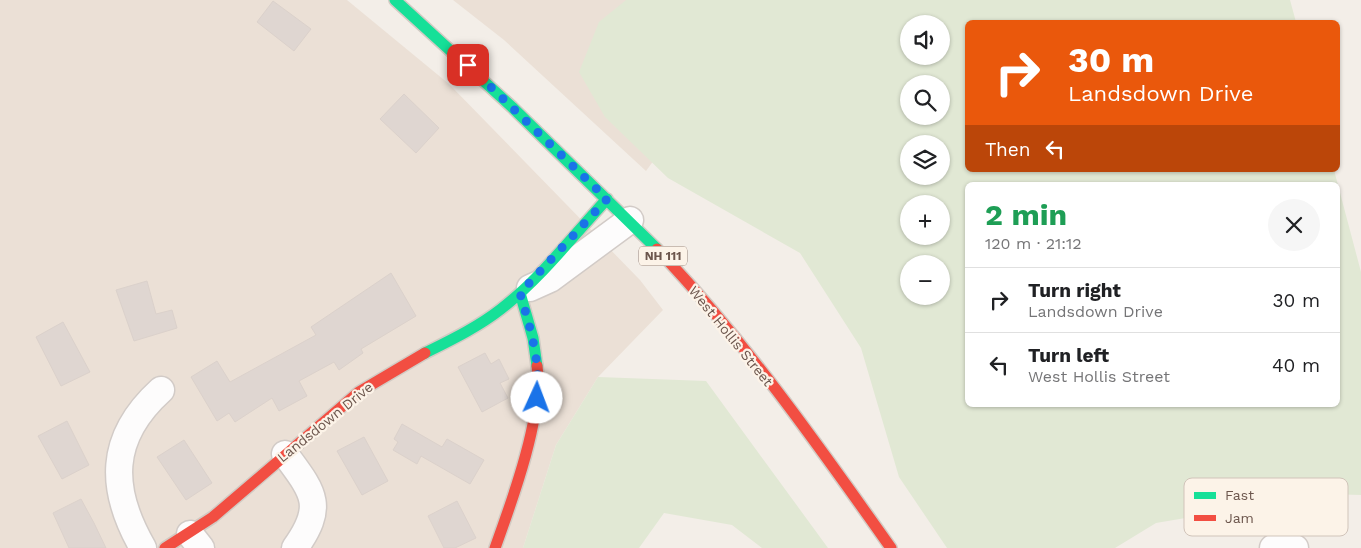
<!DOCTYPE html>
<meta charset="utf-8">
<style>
:root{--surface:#fff;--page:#f6f6f6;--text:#202124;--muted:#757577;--line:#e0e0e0}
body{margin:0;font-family:"Work Sans",sans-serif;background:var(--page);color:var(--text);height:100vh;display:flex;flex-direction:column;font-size:19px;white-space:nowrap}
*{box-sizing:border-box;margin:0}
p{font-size:16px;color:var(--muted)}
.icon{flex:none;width:28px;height:28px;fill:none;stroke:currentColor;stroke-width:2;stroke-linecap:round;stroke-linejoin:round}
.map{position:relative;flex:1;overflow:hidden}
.sheet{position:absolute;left:965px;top:182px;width:375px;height:225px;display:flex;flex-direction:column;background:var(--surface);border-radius:8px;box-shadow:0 1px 4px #0004}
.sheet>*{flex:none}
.guide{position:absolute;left:965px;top:20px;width:375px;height:152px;border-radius:8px;box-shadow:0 1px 4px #0004;background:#ea580c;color:#fff;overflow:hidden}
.controls{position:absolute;left:900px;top:15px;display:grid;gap:10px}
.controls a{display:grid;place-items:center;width:50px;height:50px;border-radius:50%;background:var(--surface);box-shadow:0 1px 4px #0004;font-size:25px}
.pin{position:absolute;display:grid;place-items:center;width:42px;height:42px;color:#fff;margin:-21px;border-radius:10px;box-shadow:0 2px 8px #0006}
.me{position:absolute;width:55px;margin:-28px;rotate:2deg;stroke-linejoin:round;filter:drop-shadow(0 0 4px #0008)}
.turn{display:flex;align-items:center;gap:18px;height:105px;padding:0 20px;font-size:22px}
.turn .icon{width:65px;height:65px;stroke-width:2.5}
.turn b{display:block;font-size:35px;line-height:42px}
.then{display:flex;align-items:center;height:48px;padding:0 20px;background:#0003;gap:10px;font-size:19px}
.round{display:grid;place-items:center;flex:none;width:52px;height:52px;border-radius:26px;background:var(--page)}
.overview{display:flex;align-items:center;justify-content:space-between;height:85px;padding:0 20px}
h1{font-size:30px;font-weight:700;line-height:38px;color:#1e9e55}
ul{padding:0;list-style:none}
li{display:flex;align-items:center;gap:15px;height:65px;padding:0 20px;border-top:1px solid var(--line)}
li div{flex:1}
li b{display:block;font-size:19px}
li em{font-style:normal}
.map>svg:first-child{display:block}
.residential{fill:#ebe0d6}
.green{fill:#e1e8d4;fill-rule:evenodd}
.building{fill:#dfd6d1;stroke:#dbd1cb}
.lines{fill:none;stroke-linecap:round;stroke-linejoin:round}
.street-casing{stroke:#d2cbc7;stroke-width:29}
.fast-casing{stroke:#d2cbc4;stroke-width:14}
.jam-casing{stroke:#d2cbc4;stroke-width:14}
.street{stroke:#fdfcfc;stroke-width:26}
.fast{stroke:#16e098;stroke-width:11}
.jam{stroke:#f24e42;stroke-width:11}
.route{stroke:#1a73e8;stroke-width:9;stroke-dasharray:0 16.2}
.labels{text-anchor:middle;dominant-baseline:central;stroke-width:4.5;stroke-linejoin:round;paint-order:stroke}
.shield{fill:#fcf3e8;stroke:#97857c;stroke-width:1}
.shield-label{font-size:12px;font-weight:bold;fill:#6c564d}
.street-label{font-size:14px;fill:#6c564d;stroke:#fcf3e8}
.key{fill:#fcf3e8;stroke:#d1c4ba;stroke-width:1}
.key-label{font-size:14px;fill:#6c564d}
</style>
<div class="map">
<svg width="1361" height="548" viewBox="0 0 1361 548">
<rect width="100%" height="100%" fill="#f3eee8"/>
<path class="residential" d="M0 0H347L449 84 640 280 663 310 598 377 556 445 523 548H0Z
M453 0H770L646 171 504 40Z"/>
<path class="green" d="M626 0H1290L1296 22H968V170H1334L1361 272V495L1327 494 1156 523 1115 548H947L899 477 861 348 800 253 668 178 605 117 579 72 599 22ZM909 24H941V56H909ZM909 84H941V116H909ZM909 144H941V176H909ZM968 185H1338V405H968ZM909 204H941V236H909ZM909 264H941V296H909Z
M598 377 706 381 828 548H762L732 525 664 513 639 548H523L556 445Z"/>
<path class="building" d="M273 1 311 29 294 51 257 22Z
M404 94 439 128 416 153 380 119Z
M391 273 416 316 361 349 363 353 339 370 334 362 299 381 307 396 279 411 272 398 235 422 229 413 217 421 191 377 217 361 230 382 316 335 311 327Z
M147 281 156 314 172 310 177 328 134 341 116 290Z
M63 322 90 372 61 386 36 337Z
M485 353 491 364 499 359 509 379 500 383 508 398 482 412 458 367Z
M67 421 89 465 62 479 38 436Z
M402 424 442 447 447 439 484 460 470 484 421 456 417 464 393 450 398 442 394 439Z
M364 437 388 481 362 495 337 451Z
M184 440 212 483 186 500 157 457Z
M81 499 94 523 106 548H69L53 513Z
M457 501 476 538 455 548H444L428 516Z"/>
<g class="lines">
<g class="street-casing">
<path id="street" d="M530 288 550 279 630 220
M285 454C313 492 326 505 295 548
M190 534 201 548
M143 548C109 489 108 438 161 390
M1273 548H1295"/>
</g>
<g class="fast-casing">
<path id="fast" d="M395 0 512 107 657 249
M520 293 533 338 537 366
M425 353C451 340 478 327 501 309 541 278 573 236 607 199"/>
</g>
<g class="jam-casing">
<path id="jam" d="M657 249C745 341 818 445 891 548
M165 548 213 517 359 392 425 353
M495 548C512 501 544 414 537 366"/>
</g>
<use href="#street" class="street"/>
<use href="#fast" class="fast"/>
<use href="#jam" class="jam"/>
</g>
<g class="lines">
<path class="route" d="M468 65 607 199 520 293C530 327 541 362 537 398"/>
</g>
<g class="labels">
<rect class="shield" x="639" y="246.5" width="48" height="19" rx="4"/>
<g class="shield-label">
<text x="663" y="256">NH 111</text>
</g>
<g class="street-label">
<text transform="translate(731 336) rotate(51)">West Hollis Street</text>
<text transform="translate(325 422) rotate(-39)">Landsdown Drive</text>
</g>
</g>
<rect x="1184" y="478" width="164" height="58" rx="8" class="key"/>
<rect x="1194" y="492" width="22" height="7" fill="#16e098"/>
<rect x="1194" y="515" width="22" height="6" fill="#f24e42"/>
<g class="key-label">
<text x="1225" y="500">Fast</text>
<text x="1225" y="523">Jam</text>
</g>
</svg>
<div class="controls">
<a><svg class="icon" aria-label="sound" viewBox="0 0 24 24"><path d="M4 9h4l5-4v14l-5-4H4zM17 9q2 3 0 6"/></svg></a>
<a><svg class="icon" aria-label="search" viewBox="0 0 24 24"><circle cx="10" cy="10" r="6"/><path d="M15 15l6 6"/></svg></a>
<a><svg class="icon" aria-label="layers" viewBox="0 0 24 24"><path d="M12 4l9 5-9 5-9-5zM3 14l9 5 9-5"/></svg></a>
<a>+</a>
<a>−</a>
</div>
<div class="pin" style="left:468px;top:65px;background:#d93025"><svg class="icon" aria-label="arrive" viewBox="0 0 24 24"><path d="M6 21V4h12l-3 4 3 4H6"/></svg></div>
<svg class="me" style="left:537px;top:398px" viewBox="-20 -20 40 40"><circle r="19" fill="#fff"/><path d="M0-13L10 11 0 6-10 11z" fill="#1a73e8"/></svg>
<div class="guide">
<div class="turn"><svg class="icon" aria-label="right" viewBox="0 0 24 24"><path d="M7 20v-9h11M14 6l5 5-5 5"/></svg><div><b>30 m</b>Landsdown Drive</div></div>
<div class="then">Then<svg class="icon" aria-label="left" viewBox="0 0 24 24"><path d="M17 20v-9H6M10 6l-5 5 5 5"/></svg></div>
</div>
<section class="sheet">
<div class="overview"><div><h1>2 min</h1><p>120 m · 21:12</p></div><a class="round"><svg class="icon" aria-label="close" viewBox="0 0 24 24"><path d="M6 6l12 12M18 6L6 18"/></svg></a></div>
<ul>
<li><svg class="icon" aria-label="right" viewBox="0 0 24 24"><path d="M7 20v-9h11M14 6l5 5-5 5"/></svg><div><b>Turn right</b><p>Landsdown Drive</p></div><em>30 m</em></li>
<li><svg class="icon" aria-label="left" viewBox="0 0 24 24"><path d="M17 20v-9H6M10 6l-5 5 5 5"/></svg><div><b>Turn left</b><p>West Hollis Street</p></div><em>40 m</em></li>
</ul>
</section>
</div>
